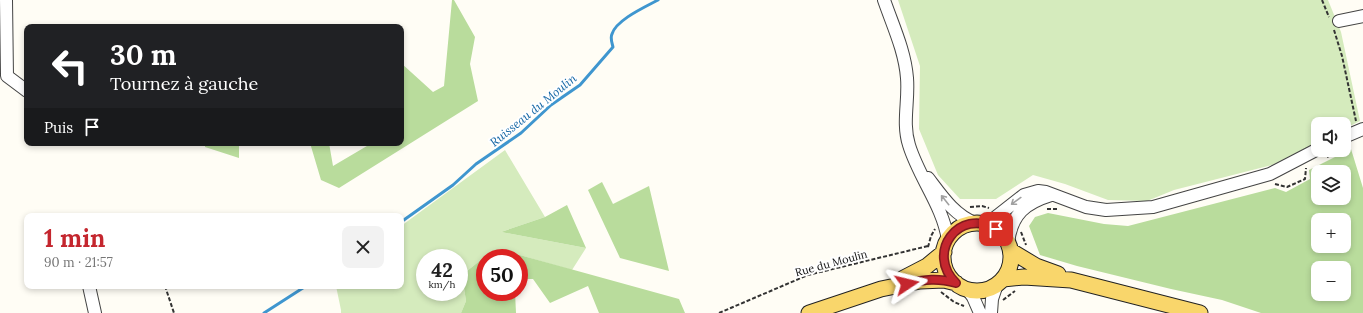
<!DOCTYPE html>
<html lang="fr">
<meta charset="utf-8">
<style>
:root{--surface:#fff;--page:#f2f2f2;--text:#222;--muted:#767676;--accent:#c4262e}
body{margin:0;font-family:Lora,serif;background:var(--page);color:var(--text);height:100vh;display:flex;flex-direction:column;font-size:15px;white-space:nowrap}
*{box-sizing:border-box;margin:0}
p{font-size:13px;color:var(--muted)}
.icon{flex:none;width:22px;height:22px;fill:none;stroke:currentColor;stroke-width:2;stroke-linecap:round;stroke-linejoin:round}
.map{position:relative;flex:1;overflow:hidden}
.sheet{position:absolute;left:24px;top:213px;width:380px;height:76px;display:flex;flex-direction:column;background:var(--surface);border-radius:8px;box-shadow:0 2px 6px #0003}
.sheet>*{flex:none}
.top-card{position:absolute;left:24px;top:24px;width:380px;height:122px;border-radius:8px;box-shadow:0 2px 6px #0003;background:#202124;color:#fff;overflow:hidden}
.fabs{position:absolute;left:1311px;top:117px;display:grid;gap:8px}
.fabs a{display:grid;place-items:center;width:40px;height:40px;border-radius:8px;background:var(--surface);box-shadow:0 2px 6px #0003;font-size:20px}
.speed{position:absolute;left:416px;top:249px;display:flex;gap:8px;font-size:20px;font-weight:700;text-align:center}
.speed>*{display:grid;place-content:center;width:52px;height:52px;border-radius:50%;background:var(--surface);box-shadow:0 2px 6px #0003;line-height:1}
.speed small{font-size:10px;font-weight:400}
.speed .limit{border:6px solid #d22;background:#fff;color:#111}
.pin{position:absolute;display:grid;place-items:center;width:34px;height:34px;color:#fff;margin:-17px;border-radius:8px;box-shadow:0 2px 6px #0006}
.me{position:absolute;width:44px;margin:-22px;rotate:80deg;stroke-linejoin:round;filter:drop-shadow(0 0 3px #0008)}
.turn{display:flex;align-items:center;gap:14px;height:84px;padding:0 20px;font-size:18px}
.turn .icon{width:52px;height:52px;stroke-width:2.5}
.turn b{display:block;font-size:28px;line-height:34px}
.then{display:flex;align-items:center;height:38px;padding:0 20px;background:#0003;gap:8px;font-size:15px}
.round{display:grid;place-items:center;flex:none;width:42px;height:42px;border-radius:8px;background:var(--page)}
.head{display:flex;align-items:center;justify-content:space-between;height:68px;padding:0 20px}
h1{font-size:24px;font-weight:700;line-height:30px;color:var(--accent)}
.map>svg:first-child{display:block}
.green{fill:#d5ebbd;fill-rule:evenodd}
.forest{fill:#b9dc9c;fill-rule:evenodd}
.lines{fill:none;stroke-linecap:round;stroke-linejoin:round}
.stream{stroke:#3f96cf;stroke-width:3}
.minor-casing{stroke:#444;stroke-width:14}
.major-casing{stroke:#222;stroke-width:17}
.path{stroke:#333;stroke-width:2;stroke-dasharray:4 2;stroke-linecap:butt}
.minor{stroke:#fff;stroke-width:12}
.major{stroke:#f9d66b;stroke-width:15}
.oneway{stroke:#a0a0a0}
.route-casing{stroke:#7f191e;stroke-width:10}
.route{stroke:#c4262e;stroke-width:7}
.labels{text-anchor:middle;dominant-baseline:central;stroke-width:4;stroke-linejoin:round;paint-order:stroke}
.street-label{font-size:11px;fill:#111;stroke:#fff}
.water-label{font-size:12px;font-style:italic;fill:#1768a6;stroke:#fff}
</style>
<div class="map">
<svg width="1363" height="313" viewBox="0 0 1363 313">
<rect width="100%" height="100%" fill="#fffdf5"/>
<path class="green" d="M898 0H1328L1341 32 1360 121 1344 129V124H1318V142L1272 165 1174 190 1147 201 1108 200 1065 184 1033 175 996 199H960L938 175 919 129 920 66Z
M505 150 545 217 501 232 586 248 572 270 516 254 487 255 462 275 466 301 461 313H341V310L336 286H401V226ZM425 258H459V292H425Z"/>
<path class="forest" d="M452 0H454L475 37 470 64 478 101 339 188 321 180 310 143H329L333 166 372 143H401V63L433 92 444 86Z
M205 143H239V158L205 147Z
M1351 149 1363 188V313H1261L1222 300 1171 289 1077 266 1040 255 1029 226 1035 217 1048 213 1104 224 1128 226 1275 188 1286 192 1310 179 1309 170ZM1318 172H1344V198H1318ZM1318 220H1344V246H1318ZM1318 268H1344V294H1318Z
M602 182 613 204 649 186 669 271 620 258 588 190Z
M567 205 586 248 501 232 545 217Z
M516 254 679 299 685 313H599L588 286 550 303 533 279H519V258H485V292H515L516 313H461L466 301 462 275 487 255Z"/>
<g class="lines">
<path class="stream" d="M401 222 453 185 476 164 521 133 551 105 580 85 613 47C612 43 610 38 612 34 616 20 645 7 658 0
M264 313 306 286"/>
<g class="minor-casing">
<path id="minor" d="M6 0 7 76 27 91
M884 0C893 26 905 51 907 78 909 101 902 123 909 145 919 178 943 206 948 240
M1339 21 1363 16
M1344 137 1363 129
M928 178C941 195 954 215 975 223
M984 224 992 220 1024 195 1038 191 1046 192 1086 207 1106 210 1153 207 1270 174 1318 149
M1008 242C1012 214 1025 203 1051 195
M89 286 95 313
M967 289 973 297 980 313
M991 313 992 299 997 284"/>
</g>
<g class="major-casing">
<path id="major" d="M943 257a34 34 0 1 1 68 0a34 34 0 1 1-68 0Z
M1011 251 1036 266 1058 274
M902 279 927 266 944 252
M1003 279 1024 277 1071 280 1200 313
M809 313 881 289 920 281 944 280 956 283"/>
</g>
<path class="path" d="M1322 0 1329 17
M1334 30 1342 56 1356 121
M1327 157 1340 150
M1275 184 1287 187 1305 179 1306 168
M970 207 982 206 989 208
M1047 209H1058
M1021 232 1026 245
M928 247 931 236 935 229
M165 286 174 313
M941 292 954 302 964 306
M1003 300 1015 291
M719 313 808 275 928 246"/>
<use href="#minor" class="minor"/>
<use href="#major" class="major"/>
</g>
<defs><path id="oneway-shaft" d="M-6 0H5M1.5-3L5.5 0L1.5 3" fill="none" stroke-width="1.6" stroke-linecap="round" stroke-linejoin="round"/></defs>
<g class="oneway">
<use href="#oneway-shaft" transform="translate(945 200) rotate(-129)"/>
<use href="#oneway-shaft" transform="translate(1016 201) rotate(144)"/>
</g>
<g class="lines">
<g class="route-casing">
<path id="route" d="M907 284C925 279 938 278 956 283 925 253 959 207 996 229"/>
</g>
<use href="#route" class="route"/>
</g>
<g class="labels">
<g class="street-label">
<text transform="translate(831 263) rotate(-15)">Rue du Moulin</text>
</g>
<g class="water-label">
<text transform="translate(533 110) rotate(-39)">Ruisseau du Moulin</text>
</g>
</g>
</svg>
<div class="fabs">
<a><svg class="icon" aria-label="sound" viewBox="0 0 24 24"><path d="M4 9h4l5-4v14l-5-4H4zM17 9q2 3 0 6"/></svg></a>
<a><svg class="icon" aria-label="layers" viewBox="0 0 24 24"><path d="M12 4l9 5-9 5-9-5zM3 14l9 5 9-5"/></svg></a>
<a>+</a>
<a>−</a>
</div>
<div class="speed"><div>42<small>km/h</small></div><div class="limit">50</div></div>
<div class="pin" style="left:996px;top:229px;background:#d93025"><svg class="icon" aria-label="arrive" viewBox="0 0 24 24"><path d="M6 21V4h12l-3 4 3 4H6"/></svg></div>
<svg class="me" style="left:907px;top:284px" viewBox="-20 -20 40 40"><path d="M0-17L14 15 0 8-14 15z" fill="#c4262e" stroke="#fff" stroke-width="4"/></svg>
<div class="top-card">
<div class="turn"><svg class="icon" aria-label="left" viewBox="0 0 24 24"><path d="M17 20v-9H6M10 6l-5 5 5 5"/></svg><div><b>30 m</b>Tournez à gauche</div></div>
<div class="then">Puis<svg class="icon" aria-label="arrive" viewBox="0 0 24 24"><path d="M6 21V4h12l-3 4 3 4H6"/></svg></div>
</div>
<section class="sheet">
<div class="head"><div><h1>1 min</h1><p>90 m · 21:57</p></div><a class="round"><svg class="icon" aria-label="close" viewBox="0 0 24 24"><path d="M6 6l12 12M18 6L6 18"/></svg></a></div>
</section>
</div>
